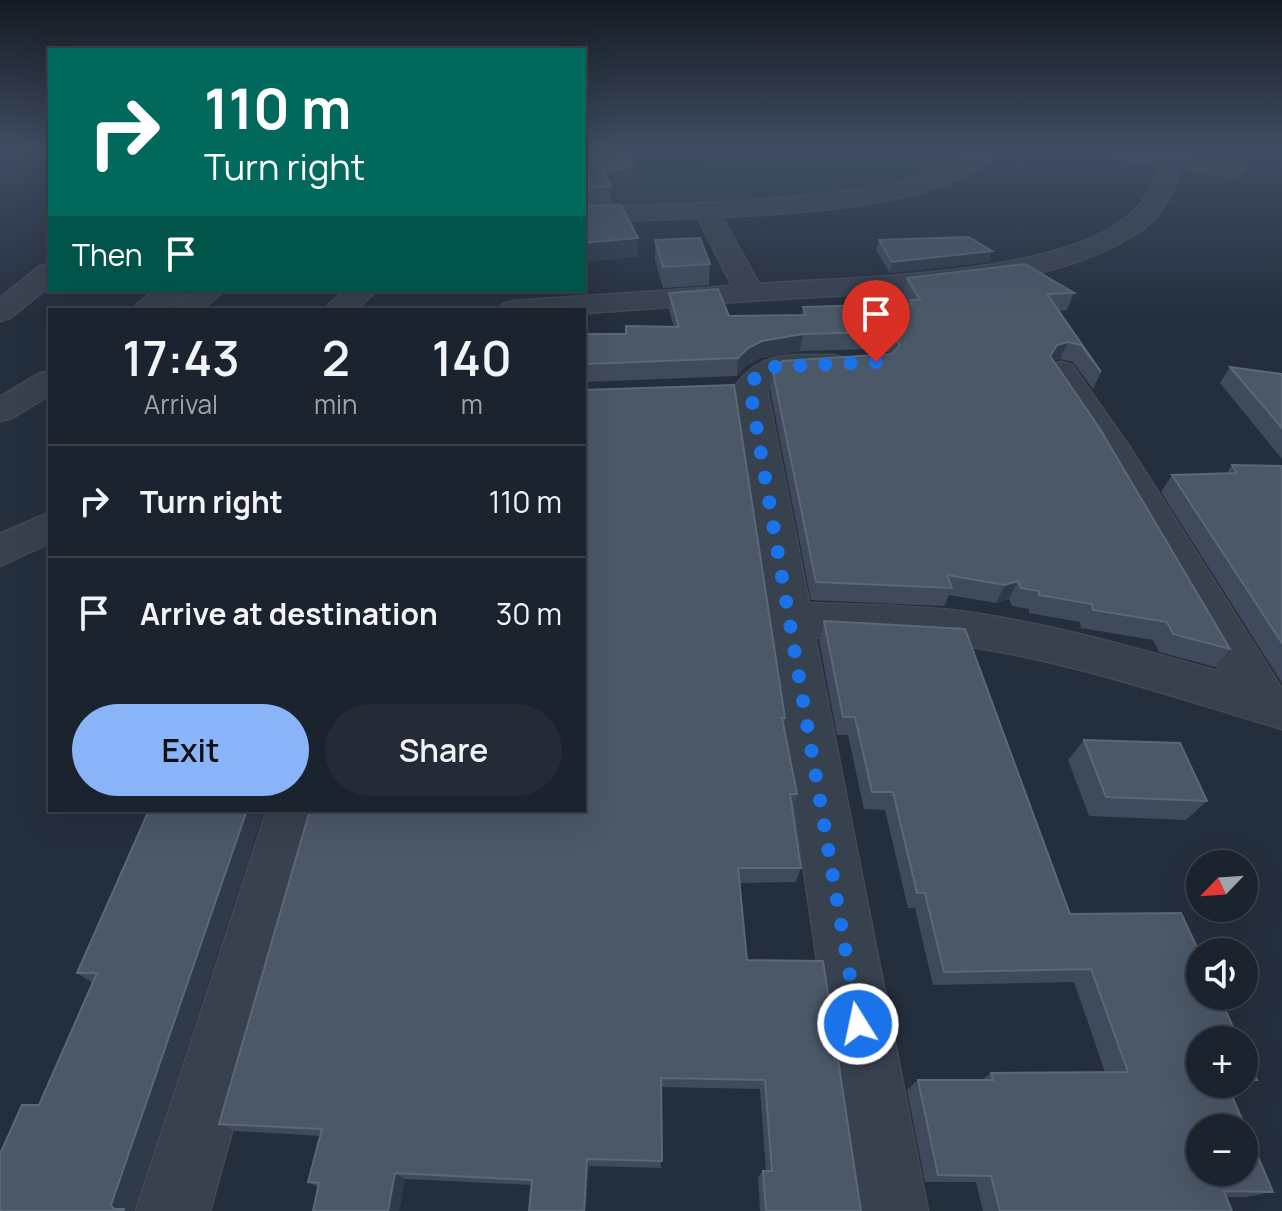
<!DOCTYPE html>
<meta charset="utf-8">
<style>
:root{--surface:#1b232e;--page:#242b36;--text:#f1f3f6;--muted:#a0a4aa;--line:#39404a;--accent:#8ab4f8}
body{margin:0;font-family:Manrope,sans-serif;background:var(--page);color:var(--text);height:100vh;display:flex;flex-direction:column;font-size:30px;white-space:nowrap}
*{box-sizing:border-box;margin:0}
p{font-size:26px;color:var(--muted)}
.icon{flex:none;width:44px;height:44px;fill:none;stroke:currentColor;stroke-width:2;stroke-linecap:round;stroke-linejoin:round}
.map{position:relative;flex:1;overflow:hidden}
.panel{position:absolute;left:48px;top:308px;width:538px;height:504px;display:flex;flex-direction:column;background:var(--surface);border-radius:0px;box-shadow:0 8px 32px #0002,0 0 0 2px var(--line)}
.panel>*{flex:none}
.top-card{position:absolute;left:48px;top:48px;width:538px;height:244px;border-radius:0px;box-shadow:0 8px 32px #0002,0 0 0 2px var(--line);background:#00695c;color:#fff;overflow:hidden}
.needle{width:52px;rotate:245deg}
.buttons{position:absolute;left:1186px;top:850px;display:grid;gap:16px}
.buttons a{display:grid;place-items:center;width:72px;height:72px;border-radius:50%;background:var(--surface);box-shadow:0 8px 32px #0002,0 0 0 2px var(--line);font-size:40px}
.pin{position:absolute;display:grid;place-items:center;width:68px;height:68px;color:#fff;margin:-82px -34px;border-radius:50% 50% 50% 0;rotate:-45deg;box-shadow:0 0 8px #0007}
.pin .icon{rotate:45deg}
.me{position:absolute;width:88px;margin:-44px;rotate:350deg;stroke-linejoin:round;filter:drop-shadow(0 0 6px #0008)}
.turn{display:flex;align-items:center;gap:28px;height:168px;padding:0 24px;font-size:36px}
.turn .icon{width:104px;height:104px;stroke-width:2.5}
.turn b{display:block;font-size:56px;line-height:68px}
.then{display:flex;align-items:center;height:76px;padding:0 24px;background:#0003;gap:16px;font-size:30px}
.eta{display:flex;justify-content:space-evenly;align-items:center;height:136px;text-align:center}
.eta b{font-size:48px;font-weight:600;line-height:56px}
.button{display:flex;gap:16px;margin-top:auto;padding:16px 24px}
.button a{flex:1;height:92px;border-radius:48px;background:var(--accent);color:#111;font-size:32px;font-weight:600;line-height:92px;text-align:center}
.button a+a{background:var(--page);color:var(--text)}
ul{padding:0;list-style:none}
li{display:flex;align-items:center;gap:24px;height:112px;padding:0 24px;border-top:2px solid var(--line)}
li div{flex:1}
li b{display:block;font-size:30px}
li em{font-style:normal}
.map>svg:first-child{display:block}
.green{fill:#263c3f}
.water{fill:#17263c}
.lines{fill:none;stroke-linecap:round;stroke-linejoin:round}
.minor-casing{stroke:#414a57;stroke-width:3}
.minor{fill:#38414e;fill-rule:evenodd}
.wall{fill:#3f4b5c}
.shaded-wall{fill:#2f3b4b}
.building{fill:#4b5868;stroke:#5c6777;stroke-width:2;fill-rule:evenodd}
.route{stroke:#1a73e8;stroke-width:14;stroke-dasharray:0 25.2}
</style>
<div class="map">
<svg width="1282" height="1211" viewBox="0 0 1282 1211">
<rect width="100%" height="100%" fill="#242f3e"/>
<path class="green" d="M584 149H979L969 161 944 176 848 198 584 211Z"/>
<path class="water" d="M627 149H694L711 163 704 164 708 167 650 171Z"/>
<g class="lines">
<g class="minor-casing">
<path id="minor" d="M975 149H1000C957 206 790 214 722 217L759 284C856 276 1061 278 1133 212 1147 199 1154 183 1160 165L1101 155 1090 149H1142L1234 163 1245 170 1234 177 1181 168C1174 191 1163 215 1143 229 1050 293 905 291 796 298 725 302 655 308 584 313V310H498L503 304 513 301 732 286 698 218 584 222V208L736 202 861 190 911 180 953 166Z
M50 264V286L10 318 0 321V298L40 266Z
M154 290H186L164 310H131Z
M192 290H224L202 310H169Z
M345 290H377L356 310H323Z
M834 355 845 358 850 365 845 372 784 375 767 389 809 603C856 605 904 605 950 610 1043 621 1131 647 1221 672L1093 446 1045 372 1050 365 1061 362 1072 365 1129 446 1282 689V729C1173 697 1063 658 950 644 906 639 860 640 815 637L928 1211H854L733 389C760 349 791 356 834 355Z
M50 371V395L12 418 0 421V397L38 374Z
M50 512V543L0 566V534Z
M267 810H321L210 1211H136Z"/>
</g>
<use href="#minor" class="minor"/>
</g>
<path class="wall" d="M584 149 634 166V184L611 187V204L584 206Z
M655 240 710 264 709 285 663 288 655 260Z
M879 240 989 262 890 273 876 250Z
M907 278 1074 293 1067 310 1058 311 1101 372 1093 389 1073 362 1060 359 1053 361 1230 649 1215 667 1159 652 1153 640 1081 628 1080 622 1029 613V609L1012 606 1009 599 996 603 949 595 944 606 811 600 770 389 773 372 890 355 888 352 876 349 800 351 760 358 746 366 737 376 584 382V334H626L674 327 669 310V293L729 316 802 315 803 307 908 304 903 295Z
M1230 367 1282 374V459L1220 383Z
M584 390 785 718 784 725 797 794 792 810 801 868 796 882 740 883 747 960 861 1211H760L758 1177 763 1171H766L760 1089 661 1087V1168L589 1166 532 1185 405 1179 399 1211H313L318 1187 308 1182 321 1136 235 1131 219 1124 584 810Z
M1232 465 1282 466V683L1161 492 1172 475 1226 474Z
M824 621 1070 914 1200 1084H1244V1051L1257 1080 1229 1090 1273 1192 1246 1197H1226L1232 1211H983L976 1182H925L907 1090 918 1080H982L991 1073 1105 1072 1074 982 933 985 915 908H908L885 810 864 809 848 735H837L819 640Z
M1084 740 1207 801 1186 820 1089 816 1068 760Z
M149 810H264L134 1211H0L39 1105 93 983 77 973Z"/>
<path class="shaded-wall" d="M634 166V184L611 187 603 171Z
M638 238V257L585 262 584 243Z
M992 251 989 262 890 273 892 262Z
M803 334 800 351 760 358 746 366 737 376 738 358 748 348 762 341Z
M1068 342 1060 359 1049 362 1050 356 1057 345Z
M1018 581 1009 599 996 603 1005 585Z
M247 810H264L134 1211H122L114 1209 111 1205Z
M587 1159 589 1166 586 1211H584Z
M395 1173 405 1179 399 1211H388Z"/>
<path class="building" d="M584 149H612L634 166 603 171 611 186 584 188Z
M621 205 638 238 584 243V206Z
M969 237 992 251 892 262 879 240Z
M700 238 710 264 663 267 655 240Z
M1025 264 1074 293 1047 294 1101 372 1081 345 1068 342 1057 345 1050 356 1100 429 1230 649 1173 634 1167 622 1093 610 1092 604 1039 595V591L1021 588 1018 581 1005 585 947 575 952 588 816 582 773 372 782 361 892 354 900 345 892 335 880 332 803 334 762 341 748 348 738 358 584 364V334H626V326L679 327 669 293 718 289 729 316 806 315 803 307 912 304 910 300H920L907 278Z
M1230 367 1282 374V428Z
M734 385 785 718H782L797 794H790L801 868H738L747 960 823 961 861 1211H766L763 1171H772L765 1080 661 1078 662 1161 587 1159 584 1211H529L532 1180 395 1173 388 1211H313L319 1183 308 1182 322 1129 219 1124 310 810H584V390Z
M1232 465 1282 466V643L1172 475 1237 473Z
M824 621 965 629 1070 914 1181 913 1200 954V996H1219L1239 1040H1200V1084H1227L1273 1192 1224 1191 1232 1211H1000L991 1176 938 1175 918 1080H993L991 1073 1128 1072 1091 969 944 972 925 893H917L893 792H872L855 717H843ZM1200 1128H1244V1172H1200Z
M1084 740 1180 743 1207 801 1106 797Z
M149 810H247L111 1205 114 1209H124L123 1211H0V1154L22 1105H39L97 973H77Z
M1244 1051 1257 1080H1244Z"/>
<linearGradient id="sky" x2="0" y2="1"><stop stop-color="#141a22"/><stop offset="0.47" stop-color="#3f4d63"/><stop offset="1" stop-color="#3f4d63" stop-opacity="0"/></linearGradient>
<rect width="1282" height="318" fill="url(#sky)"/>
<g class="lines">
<path class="route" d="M858 1024 750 389 756 375 771 367 876 362"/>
</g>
</svg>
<div class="buttons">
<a><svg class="needle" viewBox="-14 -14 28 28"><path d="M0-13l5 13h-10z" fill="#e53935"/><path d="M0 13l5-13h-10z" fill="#a0a4aa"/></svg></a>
<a><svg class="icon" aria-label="sound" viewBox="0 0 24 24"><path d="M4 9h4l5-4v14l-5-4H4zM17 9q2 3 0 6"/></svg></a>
<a>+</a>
<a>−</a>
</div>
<div class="pin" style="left:876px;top:362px;background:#d93025"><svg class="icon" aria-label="arrive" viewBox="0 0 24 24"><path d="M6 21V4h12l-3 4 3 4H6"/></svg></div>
<svg class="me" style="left:858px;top:1024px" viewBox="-20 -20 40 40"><circle r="17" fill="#1a73e8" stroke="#fff" stroke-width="3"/><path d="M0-11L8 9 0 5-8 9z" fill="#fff"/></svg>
<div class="top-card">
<div class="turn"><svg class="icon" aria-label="right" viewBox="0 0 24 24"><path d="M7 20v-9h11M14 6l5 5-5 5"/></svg><div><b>110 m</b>Turn right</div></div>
<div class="then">Then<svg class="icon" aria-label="arrive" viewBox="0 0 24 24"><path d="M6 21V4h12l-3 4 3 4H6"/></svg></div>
</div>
<section class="panel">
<div class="eta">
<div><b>17:43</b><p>Arrival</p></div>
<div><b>2</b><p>min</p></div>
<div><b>140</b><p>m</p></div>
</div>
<ul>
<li><svg class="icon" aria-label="right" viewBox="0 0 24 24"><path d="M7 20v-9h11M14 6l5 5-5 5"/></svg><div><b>Turn right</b></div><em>110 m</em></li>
<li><svg class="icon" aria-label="arrive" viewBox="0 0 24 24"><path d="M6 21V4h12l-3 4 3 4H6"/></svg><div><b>Arrive at destination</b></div><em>30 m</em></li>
</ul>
<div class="button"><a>Exit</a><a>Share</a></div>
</section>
</div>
